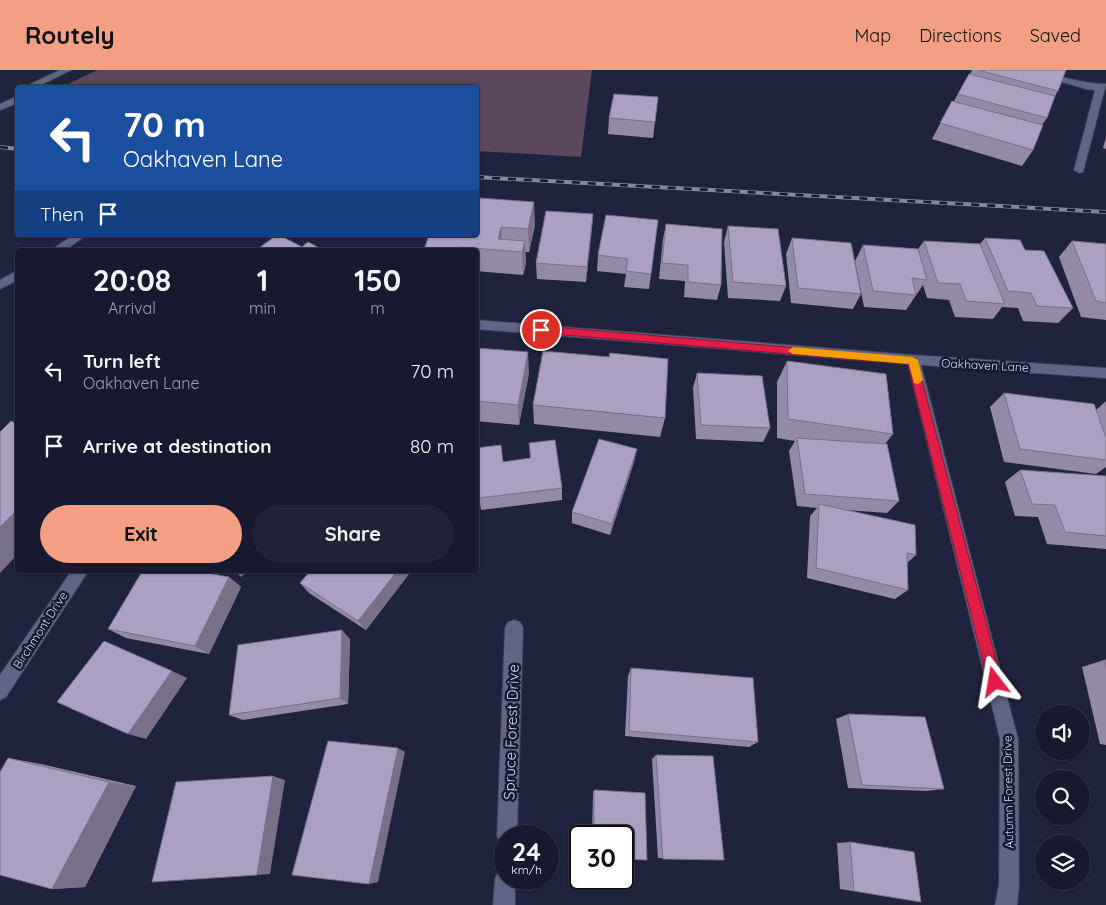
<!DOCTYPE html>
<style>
:root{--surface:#171a2e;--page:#202336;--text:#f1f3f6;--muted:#9ea1aa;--line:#36384a;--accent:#f39f84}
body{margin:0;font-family:Quicksand,sans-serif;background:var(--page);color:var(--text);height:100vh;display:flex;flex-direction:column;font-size:19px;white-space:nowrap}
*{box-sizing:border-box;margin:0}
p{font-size:16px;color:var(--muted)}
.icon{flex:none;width:28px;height:28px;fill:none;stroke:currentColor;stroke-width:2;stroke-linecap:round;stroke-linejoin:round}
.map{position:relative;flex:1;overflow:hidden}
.drawer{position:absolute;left:15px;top:178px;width:464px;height:325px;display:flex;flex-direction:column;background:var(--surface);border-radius:5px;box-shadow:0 1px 4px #0004,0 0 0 1px var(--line)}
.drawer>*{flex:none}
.hud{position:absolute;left:15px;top:15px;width:464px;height:152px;border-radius:5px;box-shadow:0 1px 4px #0004,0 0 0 1px var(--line);background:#1a4fa0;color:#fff;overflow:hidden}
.buttons{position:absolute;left:1035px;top:635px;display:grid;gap:10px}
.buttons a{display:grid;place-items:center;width:55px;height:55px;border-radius:50%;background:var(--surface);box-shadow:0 1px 4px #0004,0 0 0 1px var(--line);font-size:25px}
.speed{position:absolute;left:494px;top:755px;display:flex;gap:10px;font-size:25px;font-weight:700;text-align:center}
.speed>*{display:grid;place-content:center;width:65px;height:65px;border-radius:50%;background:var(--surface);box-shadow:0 1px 4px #0004,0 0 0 1px var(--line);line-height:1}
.speed small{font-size:12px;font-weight:400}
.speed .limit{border:2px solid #111;border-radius:8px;background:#fff;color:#111}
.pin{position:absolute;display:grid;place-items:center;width:42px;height:42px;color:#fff;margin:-21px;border:2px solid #fff;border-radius:50%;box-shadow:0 1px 5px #0007}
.me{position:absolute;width:55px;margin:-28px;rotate:346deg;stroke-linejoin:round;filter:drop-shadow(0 0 4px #0008)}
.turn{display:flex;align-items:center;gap:18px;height:105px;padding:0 25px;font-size:22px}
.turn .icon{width:65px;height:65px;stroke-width:2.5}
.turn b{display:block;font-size:35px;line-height:42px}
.then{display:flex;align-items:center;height:48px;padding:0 25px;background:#0003;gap:10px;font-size:19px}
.eta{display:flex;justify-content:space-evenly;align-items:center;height:85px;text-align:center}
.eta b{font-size:30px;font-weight:700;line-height:35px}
.button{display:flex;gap:10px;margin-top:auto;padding:10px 25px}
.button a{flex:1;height:58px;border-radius:30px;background:var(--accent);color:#111;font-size:20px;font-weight:700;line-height:58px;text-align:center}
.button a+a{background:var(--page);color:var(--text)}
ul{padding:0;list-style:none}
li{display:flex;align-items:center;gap:15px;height:75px;padding:0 25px}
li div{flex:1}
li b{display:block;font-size:19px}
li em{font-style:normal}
header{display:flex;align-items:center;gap:30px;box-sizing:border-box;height:70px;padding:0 25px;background:var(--accent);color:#111}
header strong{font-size:24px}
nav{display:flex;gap:28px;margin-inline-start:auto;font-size:18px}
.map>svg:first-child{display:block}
.green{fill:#5b465c}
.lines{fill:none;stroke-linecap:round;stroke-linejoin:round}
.lane-casing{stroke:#3b3d54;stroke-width:2}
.street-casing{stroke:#3b3d54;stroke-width:2}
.lane{fill:#5f6584;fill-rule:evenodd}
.street{fill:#5f6584;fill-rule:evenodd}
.rail-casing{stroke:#84889e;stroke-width:4}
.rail{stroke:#161933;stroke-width:2.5;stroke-dasharray:8;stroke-linecap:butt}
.wall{fill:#938aa6}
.shaded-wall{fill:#787087}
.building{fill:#aba0c1;stroke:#787087}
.route{fill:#e11d48;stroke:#92132f}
.slow{fill:#f59e0b}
.labels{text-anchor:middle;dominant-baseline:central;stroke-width:5;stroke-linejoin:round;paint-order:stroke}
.street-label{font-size:12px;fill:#d8dcee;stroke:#161933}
.near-street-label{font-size:15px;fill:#d8dcee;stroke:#161933}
</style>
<header>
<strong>Routely</strong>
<nav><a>Map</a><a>Directions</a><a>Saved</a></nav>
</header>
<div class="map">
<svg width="1106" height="835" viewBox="0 0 1106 835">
<rect width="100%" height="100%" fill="#1f233d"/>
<path class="green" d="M97 0H592L581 87 476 81V18L62 17Z"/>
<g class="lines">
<g class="lane-casing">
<path id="lane" d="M1020 0C1049 0 1076 14 1106 14L1083 102 1079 103 1074 100 1095 20 1086 19Z"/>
</g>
<g class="street-casing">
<path id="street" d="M60 0H71L35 18H22Z
M18 26V33L0 40V34Z
M73 165H87L65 180H51Z
M18 200V210L0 219V210Z
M476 250 913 285 1106 298V308L921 295 1018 669 1019 815 1017 835H995L999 815 1000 669 908 294 476 259Z
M72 500H89L6 627 0 630V605Z
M514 550 520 552 523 558 517 766H505V775L500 773 497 766 505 558 508 552Z
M505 799V809H515V835H493L495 809 498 802Z"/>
</g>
<use href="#lane" class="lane"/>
<use href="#street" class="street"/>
<g class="rail-casing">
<path id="rail" d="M0 77 18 79
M476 107 1106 142"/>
</g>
<use href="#rail" class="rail"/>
</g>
<path class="wall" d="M972 0H1066L1058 21 1055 26 1047 48 1042 55 1033 80 1022 96 932 69 952 31H954L969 4H970Z
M658 27 653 68 608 64 609 48Z
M1106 67V79L1103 78Z
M476 140 535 155 529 182H525L526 193 523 205 476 201V180H424L476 165Z
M593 144 586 212 537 209 536 193Z
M606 145 651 204 649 219 624 217 626 204 597 201 598 185Z
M666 154 721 215 717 230 684 227 685 211 659 209 663 169Z
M728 156 786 216 780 231 728 228 724 172Z
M792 168 861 224 853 239 791 233 786 184Z
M985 168 1025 180 1073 238 1058 253 1023 251 1018 238 1002 237 993 249 955 247 949 230 927 228 923 215 906 240 864 237 855 191 863 175 918 179 924 171 980 174Z
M1072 171 1106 174V250L1081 247 1059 187Z
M476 278 529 303 519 355 476 351Z
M787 291 893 364 885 374 899 431 887 443 846 440 916 485 907 493 908 520 895 529 807 508 810 446 817 438 797 436 789 381 795 371 777 368V312Z
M697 303 770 358 763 372 696 369 693 318Z
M1004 323 1096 340 1106 331V397L1096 404 1004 392 990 337Z
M533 335 665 348 660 367 534 354Z
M529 373 562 418V430L481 440 479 428 503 392 530 388Z
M634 392 610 465 572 453V442Z
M1020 400 1106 406V479L1047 474 1038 447 1015 446 1005 412Z
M412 500 366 560 309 523 300 513Z
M229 507 241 517 209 584 126 568 108 559Z
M350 569 348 634 243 650 229 645Z
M1104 590H1106V675L1100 674 1082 597Z
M631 598 758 672 749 677 625 666 628 606Z
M848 644 944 719 927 721 848 718 836 649Z
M656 685 724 790 658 788 652 689Z
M8 688 41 694 136 716 85 817 52 819Z
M594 720 622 766H592L593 723Z
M850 772 921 832 840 819 837 773Z"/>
<path class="shaded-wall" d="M534 132 535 155 529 182 528 159Z
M593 144 592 159 586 212 587 197Z
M501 157 503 180 498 169Z
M525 171 526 193 523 205 522 182Z
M528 282 529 303 519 355 518 335Z
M637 379 634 392 610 465 612 454Z
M18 439V484L0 503V457Z
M234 500H248L241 507Z
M398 500H412L366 560 358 551Z
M229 507 241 517 209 584 195 576Z
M342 560 350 569 348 634 340 628Z
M172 601 187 608 146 669 128 664Z
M398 678 405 682 378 812 369 814Z
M273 706 285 710 270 804 257 805Z
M109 712 136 716 85 817 52 819Z"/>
<path class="building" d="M978 0H1066L1058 21Z
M969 4 1055 26 1047 48 958 24Z
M614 24 658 27 655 52 609 48Z
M952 31 1043 55 1033 80 940 53Z
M480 128 534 132 528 159 501 157 498 169 525 171 522 182 460 177 459 180H424L429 165H476V140Z
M546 141 593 144 587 197 536 193Z
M606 145 658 150 651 204 626 201 628 189 598 185Z
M666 154 722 159 721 215 688 212V195L662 193Z
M728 156 778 159 786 216 733 212Z
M277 165H279L302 177 308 172 323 180H256Z
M792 168 851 173 861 224 798 218Z
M985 168 1020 170 1025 180 1044 181 1073 238 1037 236 1031 223 1008 221Z
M924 171 980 174 1005 234 966 231 960 214 938 213Z
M1072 171 1106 174V233L1096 231Z
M863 175 918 179 927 210 912 208 916 225 873 221Z
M476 278 528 282 518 335 476 331Z
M543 281 609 287 610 283 668 289 665 348 533 335Z
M787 291 886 304 893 364 788 349Z
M697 303 762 306 770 358 701 355Z
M1004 323 1094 334 1106 368V390L1020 379Z
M11 351 18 354V439L0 457V362Z
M797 368 887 374 899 431 805 424Z
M599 369 637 379 612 454 572 442Z
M555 370 562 418 479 428 476 396V378L501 375 503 392 531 388 529 373Z
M1020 400 1106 406V466L1065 462 1055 435 1032 434Z
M819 434 915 455 916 485 907 483 908 520 816 498Z
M143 500H191L229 507 195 576 108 559Z
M311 500H398L358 551 300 513Z
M342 560 340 628 229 645 238 575Z
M104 571 172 601 128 664 57 632Z
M1104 590H1106V599Z
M631 598 753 608 758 672 629 661Z
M848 644 925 647 944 719 862 715Z
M328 671 398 678 369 814 292 805Z
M656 685 713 686 724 790 663 789Z
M8 688 109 712 52 819 0 805V702Z
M273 706 257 805 152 812 176 712Z
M594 720 645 723 647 790 622 789V766H594Z
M850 772 914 782 921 832 854 821Z"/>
<path class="route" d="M541 256 916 288 1002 612 1000 617 995 619 990 617 988 612 908 294 541 263 536 260Z"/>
<path class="slow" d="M793 277 913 287 918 290 923 310 918 314 914 313 909 294 793 284 788 281Z"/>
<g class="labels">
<g class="street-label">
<text transform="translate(985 295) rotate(3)">Oakhaven Lane</text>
<text transform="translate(40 560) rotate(-57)">Birchmont Drive</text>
<text transform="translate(1008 722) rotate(-91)">Autumn Forest Drive</text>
</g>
<g class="near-street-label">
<text transform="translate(511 662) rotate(-88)">Spruce Forest Drive</text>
</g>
</g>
</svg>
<div class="buttons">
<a><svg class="icon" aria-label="sound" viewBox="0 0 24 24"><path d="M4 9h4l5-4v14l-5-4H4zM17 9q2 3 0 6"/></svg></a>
<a><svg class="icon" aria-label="search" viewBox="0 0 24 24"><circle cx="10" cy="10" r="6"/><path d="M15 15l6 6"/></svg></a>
<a><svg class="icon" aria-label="layers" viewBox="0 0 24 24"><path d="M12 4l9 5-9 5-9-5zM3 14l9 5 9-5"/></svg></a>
</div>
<div class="speed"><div>24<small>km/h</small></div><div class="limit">30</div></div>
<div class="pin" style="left:541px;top:260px;background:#d93025"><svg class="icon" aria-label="arrive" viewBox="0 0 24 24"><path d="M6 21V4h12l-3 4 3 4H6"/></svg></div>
<svg class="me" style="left:995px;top:612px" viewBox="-20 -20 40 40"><path d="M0-17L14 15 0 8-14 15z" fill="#e11d48" stroke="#fff" stroke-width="4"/></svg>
<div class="hud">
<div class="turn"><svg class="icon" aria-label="left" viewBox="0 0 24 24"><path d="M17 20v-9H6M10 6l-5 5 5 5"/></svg><div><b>70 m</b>Oakhaven Lane</div></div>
<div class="then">Then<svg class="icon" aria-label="arrive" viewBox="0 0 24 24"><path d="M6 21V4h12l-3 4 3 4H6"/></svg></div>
</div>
<section class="drawer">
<div class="eta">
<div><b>20:08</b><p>Arrival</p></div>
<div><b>1</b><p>min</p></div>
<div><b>150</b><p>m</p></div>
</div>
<ul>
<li><svg class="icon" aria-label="left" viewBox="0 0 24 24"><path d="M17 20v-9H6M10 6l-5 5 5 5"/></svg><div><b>Turn left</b><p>Oakhaven Lane</p></div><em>70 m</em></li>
<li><svg class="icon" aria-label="arrive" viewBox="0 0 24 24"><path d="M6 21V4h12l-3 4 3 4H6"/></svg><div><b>Arrive at destination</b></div><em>80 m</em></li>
</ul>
<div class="button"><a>Exit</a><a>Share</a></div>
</section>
</div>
